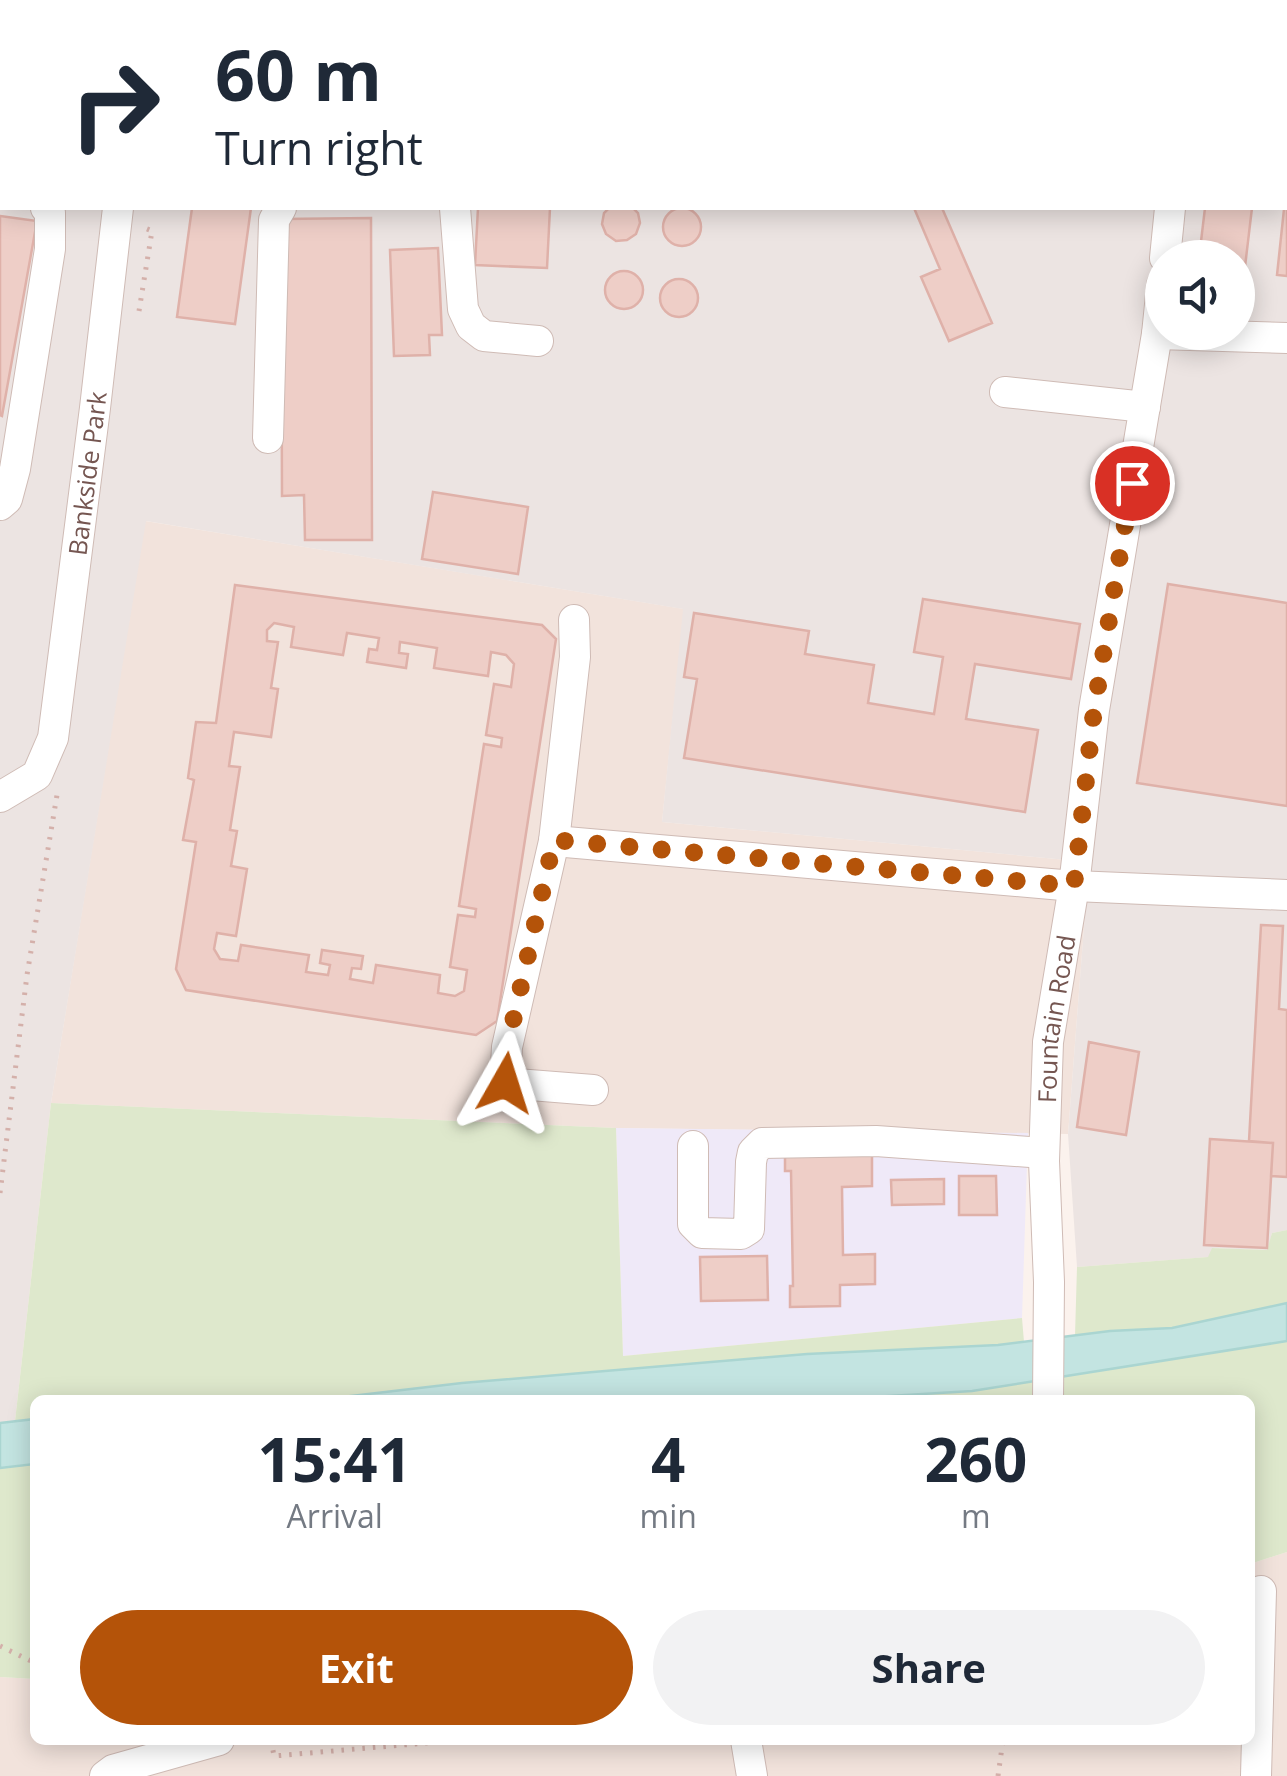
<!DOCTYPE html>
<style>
:root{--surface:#fff;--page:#f2f2f3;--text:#1f2937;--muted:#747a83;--accent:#b45309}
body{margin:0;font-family:"Open Sans",sans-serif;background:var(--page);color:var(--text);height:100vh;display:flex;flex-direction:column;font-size:38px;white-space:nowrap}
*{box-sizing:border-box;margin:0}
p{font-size:32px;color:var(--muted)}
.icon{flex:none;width:55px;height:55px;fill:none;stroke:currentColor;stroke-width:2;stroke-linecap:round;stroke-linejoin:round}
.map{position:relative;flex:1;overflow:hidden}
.side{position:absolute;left:30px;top:1395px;width:1225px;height:350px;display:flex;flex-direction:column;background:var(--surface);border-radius:15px;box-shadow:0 5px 25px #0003}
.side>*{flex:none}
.banner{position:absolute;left:0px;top:0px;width:1288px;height:210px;box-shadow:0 5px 25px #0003;background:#fff;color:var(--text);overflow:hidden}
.buttons{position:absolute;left:1145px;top:240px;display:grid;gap:20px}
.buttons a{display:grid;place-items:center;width:110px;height:110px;border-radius:50%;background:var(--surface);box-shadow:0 5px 25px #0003;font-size:50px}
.pin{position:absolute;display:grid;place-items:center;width:85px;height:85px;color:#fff;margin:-42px;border:5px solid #fff;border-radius:50%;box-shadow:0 2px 10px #0007}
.me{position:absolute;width:110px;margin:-55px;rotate:6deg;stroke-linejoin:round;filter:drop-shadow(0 0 8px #0008)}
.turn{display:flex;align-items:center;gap:35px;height:210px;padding:0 50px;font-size:45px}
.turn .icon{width:130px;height:130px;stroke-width:2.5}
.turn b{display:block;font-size:70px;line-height:85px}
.eta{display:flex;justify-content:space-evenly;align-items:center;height:170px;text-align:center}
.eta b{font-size:60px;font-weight:700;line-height:70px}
.action{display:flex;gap:20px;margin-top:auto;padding:20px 50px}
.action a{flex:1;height:115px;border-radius:60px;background:var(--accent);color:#fff;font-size:40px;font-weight:700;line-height:115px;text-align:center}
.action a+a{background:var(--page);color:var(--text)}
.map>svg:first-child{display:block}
.residential{fill:#f2e3dc}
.industrial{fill:#ece4e2;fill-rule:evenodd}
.education{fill:#efe9f8}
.green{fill:#dee8cc}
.water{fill:#c3e4e1;stroke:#aad5d1;stroke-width:2.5}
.building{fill:#eecec7;stroke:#dfb1a9;stroke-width:2.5;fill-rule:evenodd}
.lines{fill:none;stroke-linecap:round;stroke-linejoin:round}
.minor-casing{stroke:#cfbbb5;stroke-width:32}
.path{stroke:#d4b0aa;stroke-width:5;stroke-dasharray:2.5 8;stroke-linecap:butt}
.minor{stroke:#fff;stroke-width:30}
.route{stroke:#b45309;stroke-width:18;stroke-dasharray:0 32.4}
.labels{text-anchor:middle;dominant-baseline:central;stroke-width:9;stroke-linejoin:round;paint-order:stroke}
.street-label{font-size:25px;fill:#755651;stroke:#fef7f4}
</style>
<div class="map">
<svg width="1287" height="1776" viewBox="0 0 1287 1776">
<rect width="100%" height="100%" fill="#fbf2ed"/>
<path class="residential" d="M145 521 684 609 662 822 1089 862 1068 1134 616 1128 51 1103Z
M1287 1552V1776H0V1677L35 1679V1740H1250V1564Z"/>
<path class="industrial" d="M316 0H1287V1230L1272 1233 1268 1250 1213 1248 1209 1257 1077 1267 1068 1134 1089 862 662 822 683 609 146 521 51 1103 15 1421 0 1423V62H2V208H1285V2H306ZM1162 258H1238V332H1162Z"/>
<path class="education" d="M616 1128 1028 1133 1022 1318 623 1356Z"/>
<path class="green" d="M51 1103 616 1128 623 1356 1022 1318 1024 1342 998 1345 807 1354 462 1383 317 1400H35V1419L15 1421Z
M1287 1230V1303L1172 1328 1075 1336 1077 1267 1208 1257 1212 1248 1267 1250 1272 1233Z
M1287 1341V1552L1250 1564V1400H823L972 1391Z
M35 1464V1679L0 1677V1468Z"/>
<path class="water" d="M0 0H316L306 2H2V62H0Z
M1287 1303V1341L972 1391 823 1400H317L462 1383 807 1354 998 1345 1110 1331 1172 1328Z
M35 1419V1464L0 1468V1423Z"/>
<path class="building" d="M1214 0H1287V103H1285V2H1214Z
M1287 181V276L1277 275Z
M192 208H251L235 324 177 317Z
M478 208H550L547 268 475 265Z
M609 208H633L638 213 640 223 636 234 627 240 616 241 606 234 602 224 604 213Z
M914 208H942L992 323 949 341 921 277 940 269Z
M1205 208H1252L1244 275H1238V258H1199Z
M663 227a19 19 0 1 1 38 0a19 19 0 1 1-38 0Z
M0 216 37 221 2 416 0 415Z
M371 218 372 540H305L304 495 282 496 281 219Z
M438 248 442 335H429L430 355 394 356 390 250Z
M605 290a19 19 0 1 1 38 0a19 19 0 1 1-38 0Z
M660 298a19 19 0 1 1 38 0a19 19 0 1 1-38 0Z
M433 492 528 507 518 574 422 559Z
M1168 584 1287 603V806L1137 783Z
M235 585 542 625 556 639 497 1021 476 1035 186 990 176 969 196 842 183 840 194 780 188 778 196 722 216 723ZM274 623 294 627 291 647 343 655 347 633 379 638 377 650 369 649 367 662 406 668 408 654 399 653 400 642 437 648 434 668 488 676 491 652 506 655 514 664 511 687 494 684 486 735 502 738 501 747 484 744 459 906 476 909 475 917 458 915 450 967 467 970 464 991 455 996 438 993 440 975 376 965 373 983 350 979 352 968 361 969 363 956 322 950 320 963 330 965 328 975 306 972 309 955 241 945 238 961 220 959 214 949 217 933 236 936 247 869 231 866 237 831 230 830 240 767 229 766 234 732 271 737 278 689 271 688 278 642 267 641V630Z
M923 599 1080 624 1071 679 975 664 966 719 1038 730 1025 812 684 758 697 679 684 677 694 613 809 631 805 654 874 665 868 703 934 714 943 657 914 652Z
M1261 925 1283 926 1279 1009 1287 1010V1177L1271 1176 1273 1143 1249 1141Z
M1089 1042 1139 1052 1126 1135 1077 1127Z
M1210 1139 1273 1143 1267 1248 1204 1245Z
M785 1147 872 1151V1186L842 1187 843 1255 875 1254V1284L840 1285V1306L790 1307V1286H793L791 1171H785Z
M959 1176H996L997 1215H959Z
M944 1179V1204L892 1205 891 1180Z
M767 1256 768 1300 701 1301 700 1257Z"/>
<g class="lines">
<g class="minor-casing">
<g id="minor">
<path d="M1147 0V2"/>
<path d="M659 2 681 0"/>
<path d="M0 100H2"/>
<path d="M0 148 2 156"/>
<path d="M455 208 463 309 471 326 484 336 538 341"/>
<path d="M1165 258 1170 208"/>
<path d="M1157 334 1287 338"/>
<path d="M1005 392 1145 407"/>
<path d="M268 438 274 220 281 208"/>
<path d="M0 505 7 499 15 469 50 249V213L46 208"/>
<path d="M574 620 575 657 554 841 507 1047 505 1083 593 1090"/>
<path id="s1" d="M0 797 37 775 53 738 95 408 118 208"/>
<path d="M554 841 1074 886 1287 895"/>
<path d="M693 1146V1224L702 1233 741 1234 749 1229 751 1162 753 1152 762 1143 876 1141 1044 1153"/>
<path id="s2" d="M1048 1400 1049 1282 1044 1161 1048 1042 1074 886 1094 710 1157 334 1162 285"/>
<path d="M746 1740 752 1776"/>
<path d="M105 1776 113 1770 219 1740"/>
<path d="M1256 1776 1261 1591"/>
</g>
</g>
<path class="path" d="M94 2V0
M139 311 152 231 145 228
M0 1193 27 975 57 795
M0 1646 35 1663
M271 1740 274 1756 461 1740
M998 1776 1003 1740"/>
<use href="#minor" class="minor"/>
</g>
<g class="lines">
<path class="route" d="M505 1083 507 1048 554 840 1074 886 1094 710 1132 483"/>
</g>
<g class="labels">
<g class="street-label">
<text stroke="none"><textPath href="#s1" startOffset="350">Bankside Park</textPath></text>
<text stroke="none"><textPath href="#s2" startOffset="382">Fountain Road</textPath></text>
</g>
</g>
</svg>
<div class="buttons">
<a><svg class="icon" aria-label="sound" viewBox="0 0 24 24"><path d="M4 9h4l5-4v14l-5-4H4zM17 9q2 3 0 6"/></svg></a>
</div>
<div class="pin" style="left:1132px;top:483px;background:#d93025"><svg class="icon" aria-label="arrive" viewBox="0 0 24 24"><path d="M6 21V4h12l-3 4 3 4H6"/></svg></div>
<svg class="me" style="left:505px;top:1083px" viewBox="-20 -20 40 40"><path d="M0-17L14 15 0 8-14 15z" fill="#b45309" stroke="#fff" stroke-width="4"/></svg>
<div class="banner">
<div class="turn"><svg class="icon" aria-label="right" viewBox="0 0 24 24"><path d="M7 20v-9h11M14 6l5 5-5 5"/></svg><div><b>60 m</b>Turn right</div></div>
</div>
<section class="side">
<div class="eta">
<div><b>15:41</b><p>Arrival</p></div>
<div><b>4</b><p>min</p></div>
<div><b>260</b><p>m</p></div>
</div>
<div class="action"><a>Exit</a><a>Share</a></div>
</section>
</div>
